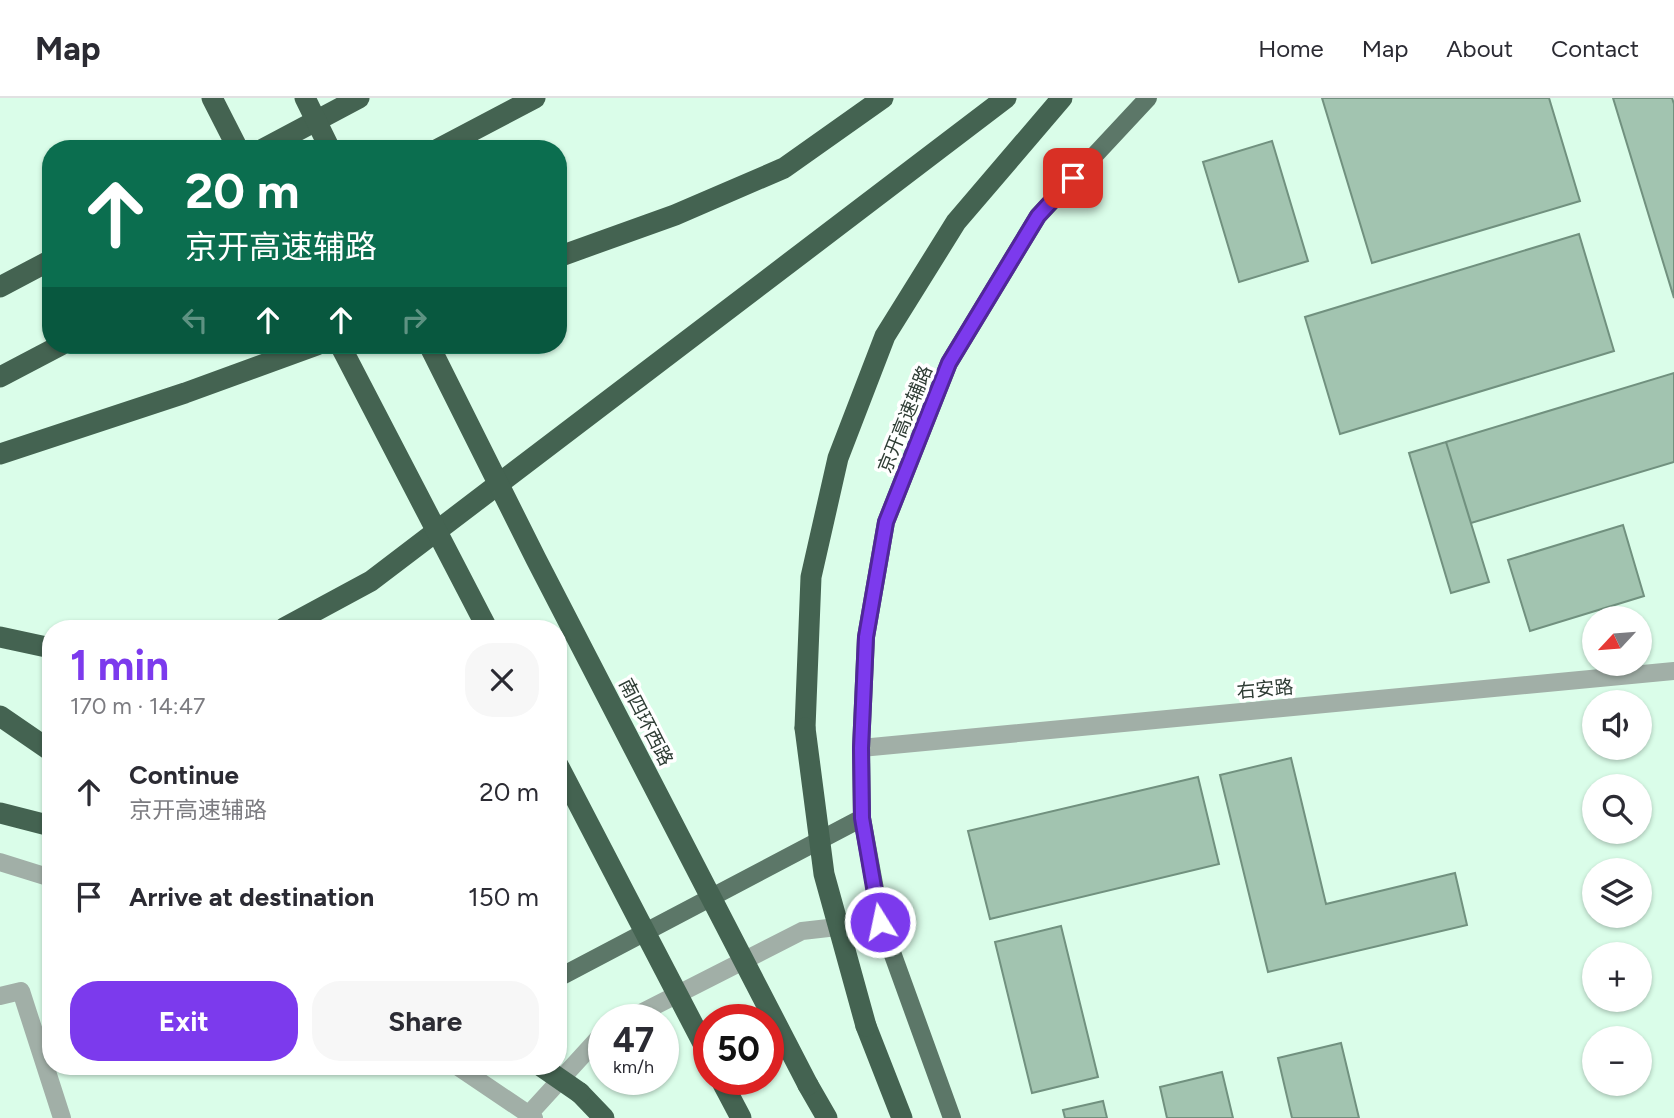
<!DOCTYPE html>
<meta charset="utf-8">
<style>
:root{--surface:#fff;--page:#f7f7f7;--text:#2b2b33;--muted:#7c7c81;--line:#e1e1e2;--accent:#7c3aed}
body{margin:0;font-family:Figtree,"Noto Sans SC",sans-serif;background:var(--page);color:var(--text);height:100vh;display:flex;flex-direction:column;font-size:26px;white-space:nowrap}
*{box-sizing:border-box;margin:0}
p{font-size:23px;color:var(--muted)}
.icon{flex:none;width:38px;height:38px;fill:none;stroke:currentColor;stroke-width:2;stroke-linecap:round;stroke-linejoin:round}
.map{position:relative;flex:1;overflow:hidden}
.drawer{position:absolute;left:42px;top:522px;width:525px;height:455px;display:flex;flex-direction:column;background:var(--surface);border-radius:28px;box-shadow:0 2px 5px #0004}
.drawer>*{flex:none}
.banner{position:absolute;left:42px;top:42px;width:525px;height:214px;border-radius:28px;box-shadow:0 2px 5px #0004;background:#0b6e4f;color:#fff;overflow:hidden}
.needle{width:46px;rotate:244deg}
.buttons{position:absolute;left:1582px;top:508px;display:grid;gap:14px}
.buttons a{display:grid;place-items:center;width:70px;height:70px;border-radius:50%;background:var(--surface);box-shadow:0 2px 5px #0004;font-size:35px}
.speed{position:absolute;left:588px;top:906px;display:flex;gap:14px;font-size:35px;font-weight:700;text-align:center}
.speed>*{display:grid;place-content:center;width:91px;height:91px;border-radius:50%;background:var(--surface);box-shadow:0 2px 5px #0004;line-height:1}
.speed small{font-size:18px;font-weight:400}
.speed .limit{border:10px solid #d22;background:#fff;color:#111}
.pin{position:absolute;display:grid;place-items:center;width:60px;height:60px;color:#fff;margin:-30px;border-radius:14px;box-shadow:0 4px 10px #0006}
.me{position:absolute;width:77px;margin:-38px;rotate:350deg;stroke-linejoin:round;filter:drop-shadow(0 0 5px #0008)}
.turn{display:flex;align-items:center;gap:24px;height:147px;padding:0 28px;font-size:32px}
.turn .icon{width:91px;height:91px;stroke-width:2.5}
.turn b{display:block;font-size:49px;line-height:60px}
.lanes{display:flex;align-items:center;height:66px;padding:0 28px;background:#0003;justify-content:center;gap:35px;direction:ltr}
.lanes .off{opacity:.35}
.round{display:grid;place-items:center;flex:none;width:74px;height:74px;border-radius:28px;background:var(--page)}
.head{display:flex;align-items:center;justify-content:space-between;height:119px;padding:0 28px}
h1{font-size:42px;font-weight:700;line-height:52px;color:var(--accent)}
.action{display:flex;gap:14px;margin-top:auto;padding:14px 28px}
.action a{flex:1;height:80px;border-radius:28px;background:var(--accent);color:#fff;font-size:28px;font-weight:700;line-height:80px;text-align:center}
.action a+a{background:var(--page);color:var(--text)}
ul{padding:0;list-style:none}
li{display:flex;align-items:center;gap:21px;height:105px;padding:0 28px}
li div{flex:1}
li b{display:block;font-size:26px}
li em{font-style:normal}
header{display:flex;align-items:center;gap:42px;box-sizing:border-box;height:98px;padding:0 35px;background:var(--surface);border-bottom:2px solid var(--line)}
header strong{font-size:33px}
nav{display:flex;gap:38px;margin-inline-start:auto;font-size:24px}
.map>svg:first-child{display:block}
.building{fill:#a2c4b0;stroke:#71917f;stroke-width:2}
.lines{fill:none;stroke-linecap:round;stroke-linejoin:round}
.minor{stroke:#a1afa7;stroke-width:18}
.major{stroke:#5c7768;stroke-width:18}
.highway{stroke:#446351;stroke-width:21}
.highway-bridge{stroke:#446351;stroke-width:21}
.route-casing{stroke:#51269a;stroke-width:18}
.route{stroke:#7c3aed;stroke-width:12}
.labels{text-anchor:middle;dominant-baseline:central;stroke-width:7;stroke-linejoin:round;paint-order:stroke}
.street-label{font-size:19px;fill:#2e3c34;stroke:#fff}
</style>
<header>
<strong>Map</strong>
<nav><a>Home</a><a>Map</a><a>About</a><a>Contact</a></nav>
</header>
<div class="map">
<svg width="1674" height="1020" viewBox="0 0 1674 1020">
<rect width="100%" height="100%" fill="#dafde9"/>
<path class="building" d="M1322 0H1549L1580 103 1372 165Z
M1613 0H1672L1674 6V200Z
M1272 43 1308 163 1239 184 1203 64Z
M1579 136 1614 253 1340 336 1305 219Z
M1674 275V364L1471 425 1446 344Z
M1446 344 1489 484 1451 495 1409 355Z
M1623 427 1644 498 1530 533 1508 462Z
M1291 660 1326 806 1455 775 1467 827 1268 874 1220 677Z
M1198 679 1219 766 990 821 968 733Z
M1061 828 1098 979 1032 995 995 844Z
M1341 945 1359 1020H1292L1278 960Z
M1222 974 1233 1020H1167L1160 989Z
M1103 1003 1107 1020H1065L1063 1012Z"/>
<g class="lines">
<path class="minor" d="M861 650 1674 573
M0 764 51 780
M0 898 21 893 62 1020
M627 922 802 833 881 824
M457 968 534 1020
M530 1015 604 934"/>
<path class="major" d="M558 880 862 720
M952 1020 881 824 862 720 861 650 866 539 886 424 949 265 1038 118 1148 0"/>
<path class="highway" d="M212 0 238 51
M263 51 359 0
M438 51 535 0
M558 159 675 117 784 70 883 0
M0 189 51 162
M0 279 61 247
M0 356 185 295 317 247
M284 530 371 483 1006 0
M0 539 51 550
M0 618 51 653
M805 630 811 479 838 360 885 238 956 124 1062 0
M0 715 51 728
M866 928 902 1020
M721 982 741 1020
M808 987 827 1020
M580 995 604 1020"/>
<path class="highway-bridge" d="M305 0 330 51
M340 247 487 530
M429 247 536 461 808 987
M805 630 824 776 866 928
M558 667 709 957
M541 968 580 995"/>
</g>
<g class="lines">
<g class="route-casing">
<path id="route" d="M880 824 862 720 861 650 866 539 886 424 949 265 1038 118 1073 80"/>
</g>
<use href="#route" class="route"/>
</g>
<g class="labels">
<g class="street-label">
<text transform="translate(905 321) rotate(-68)">京开高速辅路</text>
<text transform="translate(1265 591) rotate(-5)">右安路</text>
<text transform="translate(646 624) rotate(63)">南四环西路</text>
</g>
</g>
</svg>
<div class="buttons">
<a><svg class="needle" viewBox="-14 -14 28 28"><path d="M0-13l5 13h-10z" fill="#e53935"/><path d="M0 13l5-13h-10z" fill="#7c7c81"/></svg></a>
<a><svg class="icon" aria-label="sound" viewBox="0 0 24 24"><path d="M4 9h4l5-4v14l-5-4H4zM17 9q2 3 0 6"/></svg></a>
<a><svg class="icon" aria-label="search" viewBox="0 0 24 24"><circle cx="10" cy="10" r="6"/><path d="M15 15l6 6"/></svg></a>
<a><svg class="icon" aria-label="layers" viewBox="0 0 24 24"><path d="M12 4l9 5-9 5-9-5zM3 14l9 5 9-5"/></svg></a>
<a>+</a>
<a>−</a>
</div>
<div class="speed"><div>47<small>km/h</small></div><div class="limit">50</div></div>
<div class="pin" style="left:1073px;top:80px;background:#d93025"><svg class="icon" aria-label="arrive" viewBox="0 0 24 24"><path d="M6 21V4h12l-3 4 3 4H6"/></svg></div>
<svg class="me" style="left:880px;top:824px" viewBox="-20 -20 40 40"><circle r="17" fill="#7c3aed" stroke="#fff" stroke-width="3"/><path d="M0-11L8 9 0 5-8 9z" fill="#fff"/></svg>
<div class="banner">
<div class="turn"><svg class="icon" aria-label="ahead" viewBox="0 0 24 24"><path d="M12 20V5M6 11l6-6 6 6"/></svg><div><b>20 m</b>京开高速辅路</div></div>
<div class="lanes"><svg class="icon off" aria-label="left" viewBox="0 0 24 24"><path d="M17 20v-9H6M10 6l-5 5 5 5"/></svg><svg class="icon" aria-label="ahead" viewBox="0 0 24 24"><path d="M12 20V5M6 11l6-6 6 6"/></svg><svg class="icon" aria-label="ahead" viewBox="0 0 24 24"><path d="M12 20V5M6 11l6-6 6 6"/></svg><svg class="icon off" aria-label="right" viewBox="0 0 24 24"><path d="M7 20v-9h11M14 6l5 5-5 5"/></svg></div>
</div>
<section class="drawer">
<div class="head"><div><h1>1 min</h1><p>170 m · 14:47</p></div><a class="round"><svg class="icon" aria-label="close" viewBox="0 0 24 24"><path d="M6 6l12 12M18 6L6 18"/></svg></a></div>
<ul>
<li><svg class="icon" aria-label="ahead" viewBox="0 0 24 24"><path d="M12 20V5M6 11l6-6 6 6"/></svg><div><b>Continue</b><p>京开高速辅路</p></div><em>20 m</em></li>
<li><svg class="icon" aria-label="arrive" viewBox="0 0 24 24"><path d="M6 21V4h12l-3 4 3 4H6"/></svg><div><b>Arrive at destination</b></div><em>150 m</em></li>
</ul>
<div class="action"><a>Exit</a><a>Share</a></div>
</section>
</div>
